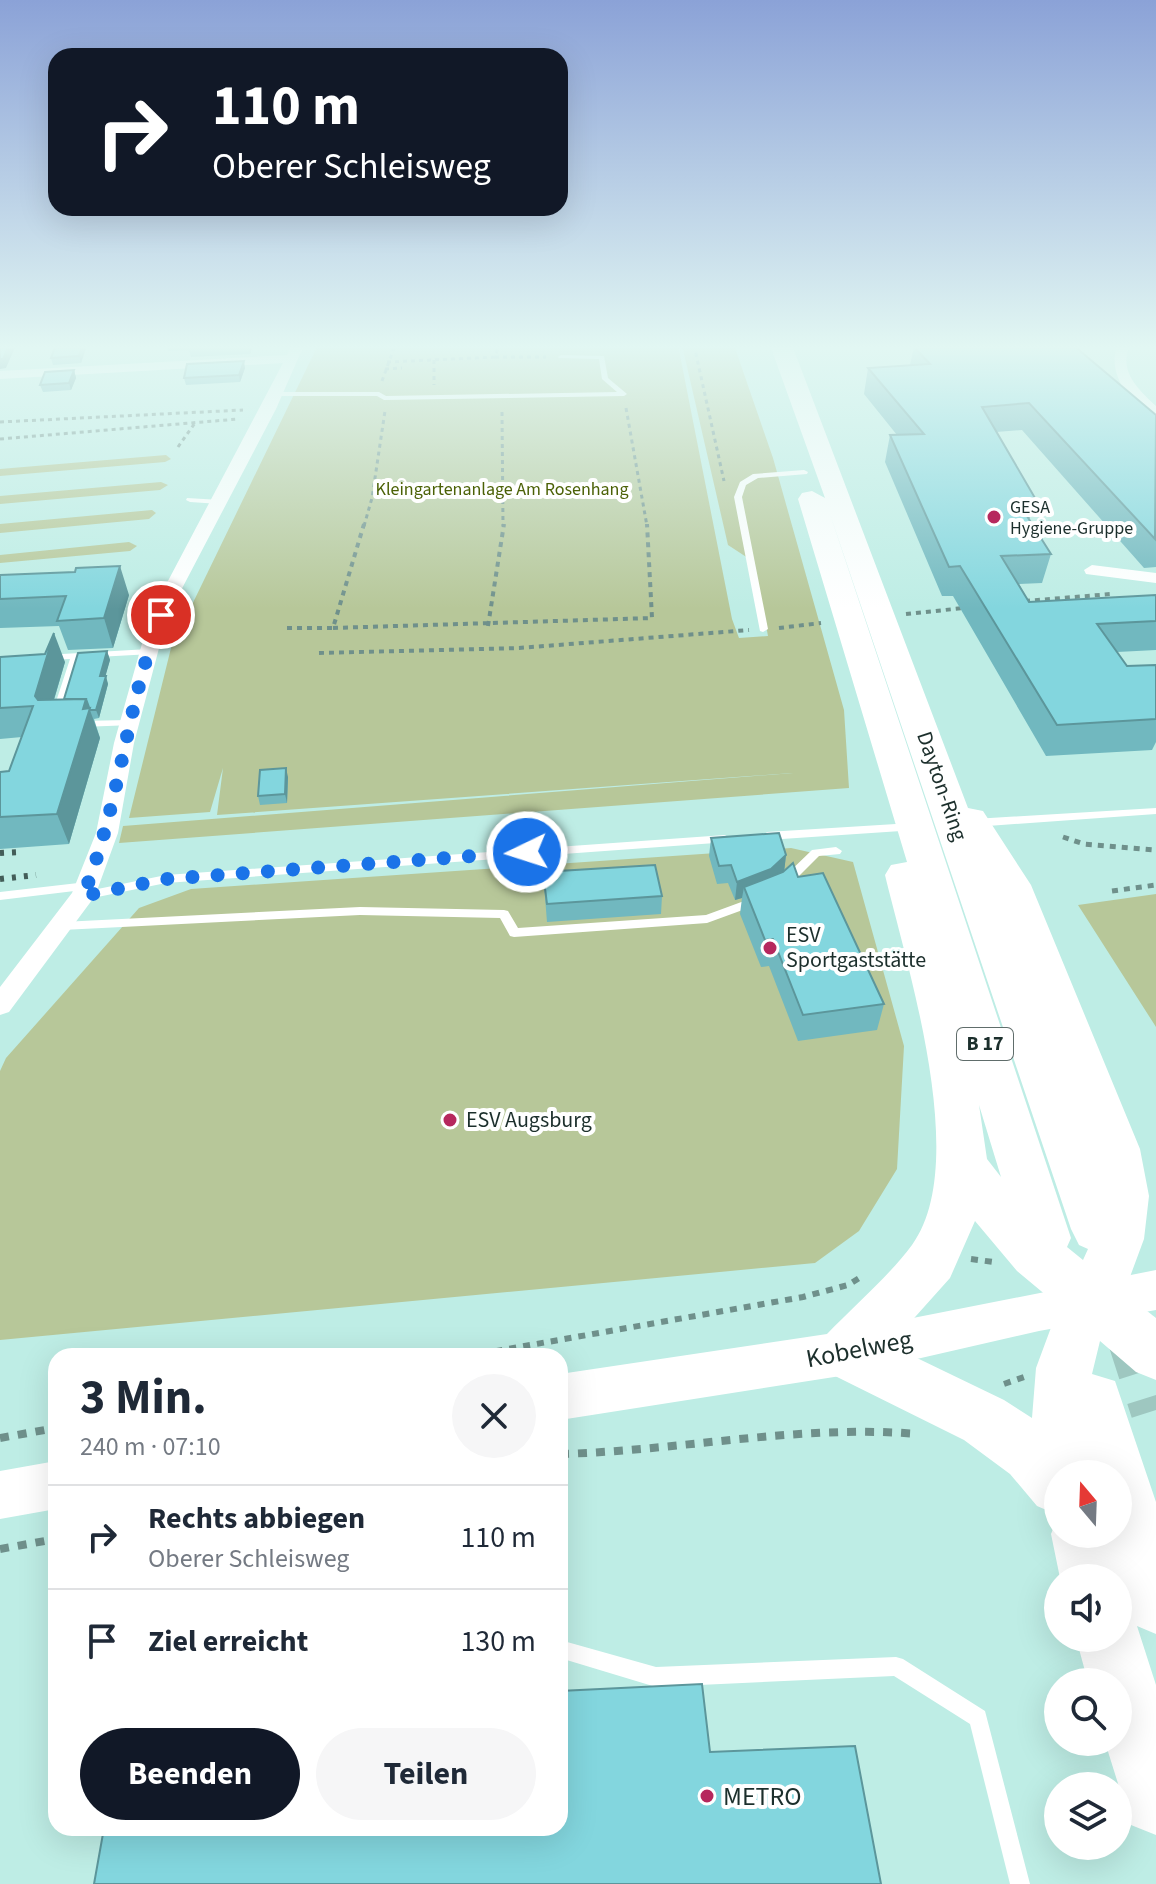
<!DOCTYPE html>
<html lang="de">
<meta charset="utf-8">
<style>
:root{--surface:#fff;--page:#f6f6f7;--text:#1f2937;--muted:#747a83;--line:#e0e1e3;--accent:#111827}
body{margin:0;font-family:"Source Sans 3",sans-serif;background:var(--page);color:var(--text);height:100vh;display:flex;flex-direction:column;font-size:30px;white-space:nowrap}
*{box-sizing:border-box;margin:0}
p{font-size:26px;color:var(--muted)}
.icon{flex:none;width:44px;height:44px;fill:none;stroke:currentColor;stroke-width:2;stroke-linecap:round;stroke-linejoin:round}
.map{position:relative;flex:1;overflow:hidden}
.sheet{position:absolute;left:48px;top:1348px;width:520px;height:488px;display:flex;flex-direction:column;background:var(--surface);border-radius:24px;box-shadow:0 8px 32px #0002}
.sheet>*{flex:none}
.guide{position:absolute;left:48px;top:48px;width:520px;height:168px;border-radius:24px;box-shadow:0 8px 32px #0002;background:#111827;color:#fff;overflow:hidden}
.needle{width:52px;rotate:341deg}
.tools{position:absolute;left:1044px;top:1460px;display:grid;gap:16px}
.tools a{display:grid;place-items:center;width:88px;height:88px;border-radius:50%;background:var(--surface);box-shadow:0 8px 32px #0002;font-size:40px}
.pin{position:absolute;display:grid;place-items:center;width:68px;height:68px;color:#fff;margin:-34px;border:4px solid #fff;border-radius:50%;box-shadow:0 2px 8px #0007}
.me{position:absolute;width:88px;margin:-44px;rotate:266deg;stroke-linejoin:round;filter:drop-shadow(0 0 6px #0008)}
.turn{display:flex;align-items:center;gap:28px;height:168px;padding:0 32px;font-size:36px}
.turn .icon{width:104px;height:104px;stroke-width:2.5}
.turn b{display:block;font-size:56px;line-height:68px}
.round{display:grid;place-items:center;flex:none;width:84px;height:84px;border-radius:42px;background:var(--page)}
.overview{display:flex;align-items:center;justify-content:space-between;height:136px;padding:0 32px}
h1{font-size:48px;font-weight:700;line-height:60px}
.action{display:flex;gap:16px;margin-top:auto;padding:16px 32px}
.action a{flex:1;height:92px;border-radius:48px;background:var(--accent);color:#fff;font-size:32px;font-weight:700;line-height:92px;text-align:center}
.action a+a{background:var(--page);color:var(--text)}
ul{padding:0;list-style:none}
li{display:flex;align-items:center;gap:24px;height:104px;padding:0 32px;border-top:2px solid var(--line)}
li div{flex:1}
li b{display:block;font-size:30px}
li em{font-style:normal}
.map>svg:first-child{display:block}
.green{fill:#b7c799}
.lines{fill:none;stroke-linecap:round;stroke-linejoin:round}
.highway-tunnel{stroke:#9ec7c0;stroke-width:51;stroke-dasharray:51 26;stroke-linecap:butt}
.path-far4{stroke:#6f908b;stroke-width:3;stroke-dasharray:4 4;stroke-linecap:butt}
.path-far3{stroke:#6f908b;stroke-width:4;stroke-dasharray:5 5;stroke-linecap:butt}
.path-far2{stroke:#6f908b;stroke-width:5;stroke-dasharray:6 6;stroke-linecap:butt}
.path-far1{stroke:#6f908b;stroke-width:6;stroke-dasharray:7 7;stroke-linecap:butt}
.path{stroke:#6f908b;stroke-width:8;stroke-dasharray:9 9;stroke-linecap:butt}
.lane{fill:#fff;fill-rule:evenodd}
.street{fill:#fff;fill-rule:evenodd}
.secondary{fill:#fff;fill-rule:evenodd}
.highway{fill:#fff;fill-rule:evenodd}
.rail{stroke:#435d58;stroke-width:6;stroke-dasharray:4 8;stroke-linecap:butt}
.wall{fill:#71b8bf}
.shaded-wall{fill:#5c969b}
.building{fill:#83d6de;stroke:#5c969b;stroke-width:2}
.route{stroke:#1a73e8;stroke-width:14;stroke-dasharray:0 25.2}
.poi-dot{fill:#b6285d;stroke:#fff;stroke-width:3}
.labels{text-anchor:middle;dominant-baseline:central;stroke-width:8;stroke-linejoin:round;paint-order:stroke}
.far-park-label{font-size:18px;fill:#4b6106;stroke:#fff}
.far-poi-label{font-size:18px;fill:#1c2f2c;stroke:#fff;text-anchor:start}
.shield{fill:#fff;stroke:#606d6b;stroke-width:2}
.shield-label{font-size:20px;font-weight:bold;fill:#1c2f2c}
.street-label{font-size:22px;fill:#1c2f2c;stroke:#fff}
.poi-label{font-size:22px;fill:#1c2f2c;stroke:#fff;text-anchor:start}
.near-street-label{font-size:26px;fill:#1c2f2c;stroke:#fff}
.near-poi-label{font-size:26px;fill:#1c2f2c;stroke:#fff;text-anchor:start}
</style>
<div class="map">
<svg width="1156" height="1884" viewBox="0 0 1156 1884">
<rect width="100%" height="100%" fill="#beede5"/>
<path class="green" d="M318 345H678L732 619 739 638 768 636 754 562 728 545 682 345H734L773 458 844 710 849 788 119 843 123 826 793 773 217 815 223 768 210 812 129 818 171 648Z
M166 455 171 459 165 462 0 476V469Z
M161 482 168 485 160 490 0 504V496Z
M152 510 156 513 149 519 0 533V524Z
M129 542 137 546 130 551 0 563V555Z
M791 848 853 862 904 1046 897 1169 859 1231 815 1263 0 1340V1071L6 1058 139 908 191 889Z
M1156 894V1027L1078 905Z"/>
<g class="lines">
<path class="highway-tunnel" d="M1128 1323 1156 1410"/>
<path class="path-far4" d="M694 345 724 481
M495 357H546
M434 360V385
M387 362 495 357 499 345
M385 369 402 368
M382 381 395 345
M626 408 647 526
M502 412 503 526
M0 422 243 410
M0 439 238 419
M178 447 195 423
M364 526 372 498 385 411"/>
<path class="path-far3" d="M1025 601 1111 594
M906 614 964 608
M488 626 504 524
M287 628H333L364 524
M333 628 652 618 647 524
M779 628 821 623
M319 653 519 648 749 630"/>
<path class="path-far2" d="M1063 837 1084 844 1156 850
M1112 891 1156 885"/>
<path class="path-far1" d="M971 1259 993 1262
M468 1356 803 1297 848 1285 861 1277
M1004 1384 1024 1377"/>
<path class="path" d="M0 1438 56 1428
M560 1454C680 1451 798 1424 918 1434
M0 1549 56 1539"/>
<path class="lane" d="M561 355 604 356 608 378 627 394 624 396 384 400 377 396H277L274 394 277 392H379L386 396 617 392 602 379 599 359 559 358 558 357Z
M804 470 808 472 807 474 758 478 746 485 742 497 768 629 763 632 760 631 734 497 740 482 753 474Z
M187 498 220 500 224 502 220 504 190 502 186 500Z
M149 649 154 652 152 654 79 658 62 714 57 717 52 714 70 659 48 660 45 659V655Z
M129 720 133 721V725L81 727 76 724 81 721Z
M1156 808V814L974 827 969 823 974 819Z
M912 823 916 824 917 827 916 830 767 840 762 836 767 832Z
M725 835 731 839 729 842 166 883 83 900 77 896 83 892 166 875Z
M836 847 842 851 840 854 819 856 791 884H783L781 881 783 878 812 850Z
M87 882 93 886 91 889 0 900V892Z
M755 897 761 901 759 904 707 923 514 937 510 936 500 918 360 915 62 930 56 926 62 922 360 907 504 910 508 911 518 928 706 915Z
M560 1640 656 1667 896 1657 903 1659 985 1711 1030 1884H1010L970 1724 894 1676 656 1687 560 1658Z"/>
<path class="street" d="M292 345H304L276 409 177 598 163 633 134 743 118 833 95 896 9 1012 0 1015V987L72 893 96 833 114 743 145 633 159 598 283 363 0 379V371L287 355Z
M1118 345H1130C1118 371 1138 389 1156 406V418C1131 409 1105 370 1118 345Z
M1092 565 1156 573V583L1086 574 1084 570Z"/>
<path class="secondary" d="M1156 1270V1310L1039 1331 847 1375 560 1420V1374L847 1331Z
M56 1461V1509L0 1519V1471Z"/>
<path class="highway" d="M770 345H792L968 808 983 811 1031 885 1140 1149 1149 1196 1144 1239 1124 1293 1156 1318V1380L1136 1372 1100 1341 1092 1374 1115 1381 1156 1502V1634L1137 1626 1156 1685V1835L1131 1825 1105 1742H1118V1682H1088L1076 1638H1118V1609L1129 1614 1120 1587 1118 1592V1578H1060L1051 1534 1058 1517V1534H1118V1474H1058V1515L1037 1506 1010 1474 964 1440 827 1372 819 1353 827 1334C855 1305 888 1277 912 1245 971 1164 907 967 885 875L891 865 907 862 798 499 802 493 812 491 825 498ZM830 514 1071 1229 1079 1245 1088 1249 1083 1260 1067 1247 1071 1238ZM979 1105 1001 1177 987 1159ZM975 1221 1017 1271 1059 1306 1036 1368 1032 1418 1004 1400 890 1345 950 1278Z"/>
<path class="rail" d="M0 853 20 852
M0 879 36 875"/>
</g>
<path class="wall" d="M166 345H253L250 354 191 357 189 350 168 351Z
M914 347 1156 415V567L1144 568 1022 430 996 432 1029 519 1051 554 1042 583 1019 584 1029 602 1156 595V650L1117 652 1127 666 1156 665V742L1152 750 1046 756 953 596H942L885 462 890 435H897L864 394 868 368 910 365Z
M86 348 81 363 53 365 51 358Z
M245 368 240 382 186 385 184 378Z
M74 370 76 378 71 390 43 392 40 385Z
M0 575 129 595 113 648 68 650 59 626 0 628Z
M107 651 110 660 105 676 108 684 99 718 94 719 100 738 69 844 0 849V772L9 771 22 737 0 739V657L65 662 54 700 64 699Z
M288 777 287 803 260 805 258 796Z
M711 838 786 855 784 872 798 877 884 1004 877 1030 798 1041 769 966 761 967 740 914 742 898 735 900 728 883 717 884 709 856Z
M543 872 662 896 661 914 547 922Z"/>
<path class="shaded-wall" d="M9 345H16L6 368 0 369V359Z
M83 345H85L86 348 81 363 79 356Z
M248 345H253L250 354Z
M244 361 245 368 240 382 239 375Z
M74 370 76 378 71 390 69 383Z
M1035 498 1027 527 1020 505Z
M120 566 129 595 113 648 104 618Z
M54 633 65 662 46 726 35 696Z
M107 651 110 660 103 685 100 676Z
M106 676 108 684 99 718 96 710Z
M86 699 100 738 69 844 57 814Z
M286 768 288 777 287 803 285 794Z
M786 855 784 873 744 887 742 898 735 900 737 882Z"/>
<path class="building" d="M0 345H9L3 359H0Z
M56 345H83L79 356 51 358Z
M189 345H245L189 348Z
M941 345H1073L1156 415 1155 539 1029 403 982 407 1035 498 1020 505 1051 554 1001 556 1029 602 1156 595V621L1097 624 1127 666 1156 665V719L1057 725 960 566 949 567 890 435 924 434 868 368 930 364 914 347Z
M244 361 239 375 184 378 187 364Z
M74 370 69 383 40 385 45 372Z
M120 566 104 618 57 621 66 596 0 599V575L75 572 76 568Z
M54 633 35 696 38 700 86 699 83 709 90 708 57 814 0 817V772L9 771 33 706 0 708V657L45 654Z
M107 651 100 676H106L96 710H90L86 699H64L78 653Z
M286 768 285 794 258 796 260 770Z
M779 833 786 855 771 869 737 882 731 865 719 866 711 838Z
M793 863 798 877 823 873 884 1004 803 1015 773 939 765 940 744 887 783 872Z
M655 865 662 896 547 904 543 872Z
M702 1684 710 1752 855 1746 881 1884H94L104 1828H560V1691Z"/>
<linearGradient id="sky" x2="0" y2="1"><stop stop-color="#8ba2d7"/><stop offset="0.57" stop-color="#e2f7f3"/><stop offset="1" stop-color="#e2f7f3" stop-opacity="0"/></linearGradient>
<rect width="1156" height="609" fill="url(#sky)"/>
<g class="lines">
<path class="route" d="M161 615C126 707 120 805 83 896L166 879 527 852"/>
</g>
<g class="poi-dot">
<circle cx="994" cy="517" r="8"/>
<circle cx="770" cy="948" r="8"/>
<circle cx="450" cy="1120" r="8"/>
<circle cx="707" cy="1796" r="8"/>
</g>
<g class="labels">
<g class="far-park-label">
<text x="502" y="489">Kleingartenanlage Am Rosenhang</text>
</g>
<g class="far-poi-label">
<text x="1010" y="507">GESA<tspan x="1010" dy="21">Hygiene-Gruppe</tspan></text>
</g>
<rect class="shield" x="957" y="1028" width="56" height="32" rx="6"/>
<g class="shield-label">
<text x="985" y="1044">B 17</text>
</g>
<g class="street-label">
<text transform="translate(942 786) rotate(71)">Dayton-Ring</text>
</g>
<g class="poi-label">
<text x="786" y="935">ESV<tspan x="786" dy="25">Sportgaststätte</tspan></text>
<text x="466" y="1120">ESV Augsburg</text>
</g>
<g class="near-street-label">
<text transform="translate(859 1349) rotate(-11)">Kobelweg</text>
</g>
<g class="near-poi-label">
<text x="723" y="1796">METRO</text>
</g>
</g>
</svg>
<div class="tools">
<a><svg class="needle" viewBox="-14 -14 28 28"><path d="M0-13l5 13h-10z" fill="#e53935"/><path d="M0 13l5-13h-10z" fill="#747a83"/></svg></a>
<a><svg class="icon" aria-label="sound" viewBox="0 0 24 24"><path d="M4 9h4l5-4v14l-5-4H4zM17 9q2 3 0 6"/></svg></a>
<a><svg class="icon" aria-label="search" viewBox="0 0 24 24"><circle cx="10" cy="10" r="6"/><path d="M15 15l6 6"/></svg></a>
<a><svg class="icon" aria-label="layers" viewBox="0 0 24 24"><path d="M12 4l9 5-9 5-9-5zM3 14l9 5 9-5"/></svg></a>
</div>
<div class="pin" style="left:161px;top:615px;background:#d93025"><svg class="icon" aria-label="arrive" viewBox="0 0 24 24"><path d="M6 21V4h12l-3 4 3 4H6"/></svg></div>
<svg class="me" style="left:527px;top:852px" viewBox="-20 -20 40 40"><circle r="17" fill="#1a73e8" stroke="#fff" stroke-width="3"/><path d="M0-11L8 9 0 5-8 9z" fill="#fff"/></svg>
<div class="guide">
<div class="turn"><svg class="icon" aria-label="right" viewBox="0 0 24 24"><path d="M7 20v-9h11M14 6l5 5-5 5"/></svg><div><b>110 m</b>Oberer Schleisweg</div></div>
</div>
<section class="sheet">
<div class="overview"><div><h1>3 Min.</h1><p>240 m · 07:10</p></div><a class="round"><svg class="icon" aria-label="close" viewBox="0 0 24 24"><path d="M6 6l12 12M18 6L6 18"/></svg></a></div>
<ul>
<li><svg class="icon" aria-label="right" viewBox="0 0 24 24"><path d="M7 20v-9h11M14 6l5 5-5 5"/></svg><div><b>Rechts abbiegen</b><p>Oberer Schleisweg</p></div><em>110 m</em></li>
<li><svg class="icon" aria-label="arrive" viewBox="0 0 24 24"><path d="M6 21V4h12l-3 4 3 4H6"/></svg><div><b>Ziel erreicht</b></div><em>130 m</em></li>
</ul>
<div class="action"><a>Beenden</a><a>Teilen</a></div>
</section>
</div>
